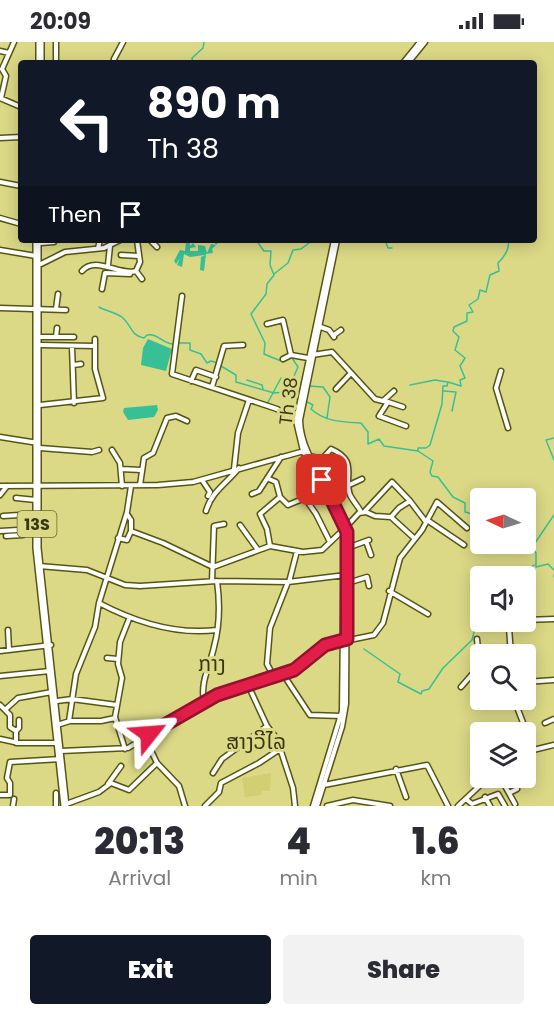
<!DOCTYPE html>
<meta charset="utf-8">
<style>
:root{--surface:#fff;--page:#f2f2f3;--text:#2b2b33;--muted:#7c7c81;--accent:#111827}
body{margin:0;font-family:Poppins,"Noto Sans Lao",sans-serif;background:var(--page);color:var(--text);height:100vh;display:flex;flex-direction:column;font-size:22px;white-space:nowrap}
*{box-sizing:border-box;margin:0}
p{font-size:20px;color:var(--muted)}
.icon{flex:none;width:33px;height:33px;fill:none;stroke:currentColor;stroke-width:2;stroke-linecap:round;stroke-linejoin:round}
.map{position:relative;height:764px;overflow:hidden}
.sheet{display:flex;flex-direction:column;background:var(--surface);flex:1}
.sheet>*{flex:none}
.guide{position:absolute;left:18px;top:18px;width:519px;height:183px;border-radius:6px;box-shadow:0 3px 15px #0003;background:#111827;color:#fff;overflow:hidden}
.needle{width:39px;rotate:274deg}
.buttons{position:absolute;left:470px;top:446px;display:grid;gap:12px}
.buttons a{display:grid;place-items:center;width:66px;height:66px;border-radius:6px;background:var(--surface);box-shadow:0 3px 15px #0003;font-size:30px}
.pin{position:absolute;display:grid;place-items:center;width:51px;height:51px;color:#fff;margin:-26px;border-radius:12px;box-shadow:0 3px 9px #0006}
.me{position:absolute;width:66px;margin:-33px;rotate:62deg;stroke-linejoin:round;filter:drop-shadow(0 0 4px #0008)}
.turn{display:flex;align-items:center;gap:21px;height:126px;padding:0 30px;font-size:27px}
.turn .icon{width:78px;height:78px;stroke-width:2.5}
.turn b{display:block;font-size:42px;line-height:51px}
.then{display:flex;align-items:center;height:57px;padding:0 30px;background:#0003;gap:12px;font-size:22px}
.eta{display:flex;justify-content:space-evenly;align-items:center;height:102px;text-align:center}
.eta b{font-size:36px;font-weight:800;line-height:42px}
.cta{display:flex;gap:12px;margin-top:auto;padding:12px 30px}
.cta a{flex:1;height:69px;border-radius:6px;background:var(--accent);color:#fff;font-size:24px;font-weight:800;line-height:69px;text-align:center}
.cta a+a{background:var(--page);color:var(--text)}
.status{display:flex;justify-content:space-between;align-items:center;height:42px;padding:0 30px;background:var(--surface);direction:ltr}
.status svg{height:16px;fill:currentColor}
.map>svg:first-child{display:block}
.built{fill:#d1ce73}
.water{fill:#37c095}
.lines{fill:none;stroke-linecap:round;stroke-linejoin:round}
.stream{stroke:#37c095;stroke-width:1.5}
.minor-casing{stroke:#575514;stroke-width:7}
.highway-casing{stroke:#575514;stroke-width:10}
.minor{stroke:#fff;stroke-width:4}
.highway{stroke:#fff;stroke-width:7}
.route-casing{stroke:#92132f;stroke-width:15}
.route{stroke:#e11d48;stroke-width:10}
.labels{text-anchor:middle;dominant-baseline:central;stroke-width:6;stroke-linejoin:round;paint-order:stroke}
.shield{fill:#dbd986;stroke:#696836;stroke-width:1.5}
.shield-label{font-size:16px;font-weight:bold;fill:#383714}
.street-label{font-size:18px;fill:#383714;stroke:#dbd986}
.quarter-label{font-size:21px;fill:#383714;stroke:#dbd986}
</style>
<div class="status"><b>20:09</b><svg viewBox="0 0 49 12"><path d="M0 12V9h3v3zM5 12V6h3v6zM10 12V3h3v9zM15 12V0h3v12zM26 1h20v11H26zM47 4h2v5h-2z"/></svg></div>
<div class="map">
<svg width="554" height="764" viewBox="0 0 554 764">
<rect width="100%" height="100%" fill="#dbd986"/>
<path class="built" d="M271 731 270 749H262L261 753 245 755 242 736Z"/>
<path class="water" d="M213 198 219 200 212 207 213 211 206 212 204 229 200 228 201 215 205 213 190 215 184 212 182 225 177 223 180 216 176 222 174 219 180 208 185 209 186 200 190 201V204L193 201 196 205 190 206V209H198V203L205 204 207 211 211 202 216 203Z
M148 297 172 307 166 329 141 323 143 306Z
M157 363 158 368 154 375 128 378 123 370 124 366Z"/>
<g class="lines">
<path class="stream" d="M193 21 192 16 203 6 204 0
M256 198 264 209H271L270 223 274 233 267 242 266 252 251 272 265 301 264 312 281 319
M385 198 388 206H392
M513 198H516
M274 232 288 221 293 208 301 207 313 198
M99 265C106 269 117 271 123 276 132 284 130 293 144 296L147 293C158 291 163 302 173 302
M178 301H190V308L201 312 207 321 211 319 218 321
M288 316H292L298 325 294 334 300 341
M221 324 236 333V340L274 351 286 350 297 357
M247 338 262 343 263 347
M410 343 435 338 447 340
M309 344 323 345 330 355 327 376
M444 349 456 350 452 369
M305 359 313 363 311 367C325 380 343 380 361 381L368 390V402L379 397 384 404 418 409 433 419 430 430 432 434 438 435 453 455 465 461V470L480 474
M267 362 281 336
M554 396 546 398 554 418
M418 409V406H426L430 403 442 362 443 344H447L448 340 461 344 460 338 465 336 460 324 465 316 455 308 459 295 453 289 454 285 467 279V271L473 270 469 263 478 257 480 248 486 250 490 233 499 229 498 221C504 215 510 206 508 198
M525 498 523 508 532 506 536 511V525L548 522 554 528
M533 504 554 473
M554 533V535
M518 534 534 523
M364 607 400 632 398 640 421 652 422 649 429 647 443 626 472 598 476 582 480 578"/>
<g class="minor-casing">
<path id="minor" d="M0 9 9 11
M114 17 123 0
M56 21V0
M403 21 420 0
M408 21 425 0
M0 56 21 65
M1 56 6 34 2 27 14 0
M0 96 21 95
M0 140 21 144
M0 176 21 182
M150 198 157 205
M41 201 54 200
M98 206 100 198
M0 208 36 214
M121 213 139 214
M41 222 65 210 104 206 120 198
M108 223 110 204
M82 229C95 213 120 234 136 229L140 220 137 198
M136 229 142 237
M102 247 105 231 130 232
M182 254 172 332 277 367 296 379
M0 266 66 268
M56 267 58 252
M267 282 283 278 291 313
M318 284 329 288 334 295
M334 293 341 288
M40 295H74
M56 295 57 286
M95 297V304
M72 305 74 361
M312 313 332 310 375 357 383 359 394 349
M283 317 291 313 308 316
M73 323 81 322
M501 329 496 346 508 386
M191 339 196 328 216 335
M212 345 224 304 243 303
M336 347 351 331
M383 359 388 360 379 374 406 384
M388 360 403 365
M40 363 103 356 95 327V304L41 303
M0 395 38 401
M40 406 92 410 99 408
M112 408 120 421 122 444
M309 414 322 417
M327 421 322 417 331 407C359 419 343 434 350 453 353 459 358 464 361 470
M121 427 141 428
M234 427 238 391 249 358
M269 437 276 440 280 455
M202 438 210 450 208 454
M140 443 144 416 153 411 167 376 176 374 187 379
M0 444 158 443 193 440 304 409
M131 444 127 470 99 561C135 580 176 593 217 588
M252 452 259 449 281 415
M330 452 362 437
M0 453 7 444
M16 456 36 458
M206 469C212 449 226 442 239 426
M365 469 392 440 410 459
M127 472 131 478V489
M3 474 37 472
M391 475 399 466 410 459 426 480
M427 478 464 503
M240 483 258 508
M346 485 359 471 366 470 375 474 391 475 415 497
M0 489 37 487
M6 494 23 493 27 488
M118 496 127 498 131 489 163 501 213 525 270 504 303 510 322 508 343 488
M366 499 371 513
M270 504 267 487 260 472 280 455 288 463 305 456 316 472 330 500
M347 506 369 498
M39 524 87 528 125 543 140 544 217 539 288 540 346 533
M347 536 354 539 367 535 369 544
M212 539 214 484 224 482
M289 540 297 509
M389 549 428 572
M525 578 554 577
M8 588 9 608
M477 597 480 629
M0 609 51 603
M511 612 509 586 514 579
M107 616 118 617
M283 632 310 673 341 674
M0 634 50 629
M274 635 267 622 270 586 288 540
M525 640 554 638
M248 643 267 684 277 697 293 746 295 764
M461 645 475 629H480
M483 657 485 660 493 657
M514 657 533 707
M57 659 72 657 117 663
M204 660C200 639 210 624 214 605 220 583 220 561 217 539
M0 663 10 673V685L16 689V701
M6 667 18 656 52 650
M69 679 76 632 95 585 99 561
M545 681 554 677
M57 683 70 679H101L115 676
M16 689 19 686V678
M145 696 157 721 179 744 185 764
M0 697 19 701H59
M125 707 115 675 122 636 118 622 120 600 129 577
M61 709 128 706 217 653 297 626 325 603 374 593 383 581 400 516 422 488 437 460 467 486
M525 710 554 703
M396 727 406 755
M213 731 222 717 267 684
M500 735 515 762
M108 742 121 724
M324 743 427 723 448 764
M509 751 517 747
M0 753H10V741L7 736 10 720 61 717
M485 755 490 764
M466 757 472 762 498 752 505 764
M69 761 99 750 111 741 129 748 157 721
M13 764 14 757
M56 764V751
M205 764 219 750 221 741 259 721 280 707
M313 764 342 669 344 496 338 474 303 409 296 379 334 198
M317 764 342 685 346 662 347 497C345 453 301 423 300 378L337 198
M327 764 353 758 390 764
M458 764 489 735"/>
</g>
<g class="highway-casing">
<path id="highway" d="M40 0V21
M37 198V506L65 764"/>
</g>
<use href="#minor" class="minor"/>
<use href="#highway" class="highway"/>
</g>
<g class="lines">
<g class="route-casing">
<path id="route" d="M149 692 217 653 294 628 325 603 347 597V490L322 438"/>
</g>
<use href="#route" class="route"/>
</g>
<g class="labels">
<rect class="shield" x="17.5" y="469" width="39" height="26" rx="4.5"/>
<g class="shield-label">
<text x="37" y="482">13S</text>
</g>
<g class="street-label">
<text transform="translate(288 359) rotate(-83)">Th 38</text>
</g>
<g class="quarter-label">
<text x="212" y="621">ກາງ</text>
<text x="256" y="699">ສາງວີໄລ</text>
</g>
</g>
</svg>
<div class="buttons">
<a><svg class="needle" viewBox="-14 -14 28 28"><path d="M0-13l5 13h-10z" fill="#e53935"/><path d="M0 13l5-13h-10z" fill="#7c7c81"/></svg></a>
<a><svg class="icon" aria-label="sound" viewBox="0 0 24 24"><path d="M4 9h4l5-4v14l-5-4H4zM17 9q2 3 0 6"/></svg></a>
<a><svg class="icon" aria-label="search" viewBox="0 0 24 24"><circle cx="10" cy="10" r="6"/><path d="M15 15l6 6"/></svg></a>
<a><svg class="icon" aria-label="layers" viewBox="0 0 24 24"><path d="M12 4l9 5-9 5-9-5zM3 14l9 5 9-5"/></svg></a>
</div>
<div class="pin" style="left:322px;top:438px;background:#d93025"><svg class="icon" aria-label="arrive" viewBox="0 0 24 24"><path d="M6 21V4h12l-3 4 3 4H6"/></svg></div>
<svg class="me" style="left:149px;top:692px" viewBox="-20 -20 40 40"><path d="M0-17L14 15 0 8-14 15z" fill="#e11d48" stroke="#fff" stroke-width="4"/></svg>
<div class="guide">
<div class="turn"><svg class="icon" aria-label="left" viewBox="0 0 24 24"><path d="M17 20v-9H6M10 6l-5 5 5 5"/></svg><div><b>890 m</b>Th 38</div></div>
<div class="then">Then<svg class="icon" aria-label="arrive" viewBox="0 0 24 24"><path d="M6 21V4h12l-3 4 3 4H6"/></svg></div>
</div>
</div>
<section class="sheet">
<div class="eta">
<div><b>20:13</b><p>Arrival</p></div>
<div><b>4</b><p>min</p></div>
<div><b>1.6</b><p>km</p></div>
</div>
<div class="cta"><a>Exit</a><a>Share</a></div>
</section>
